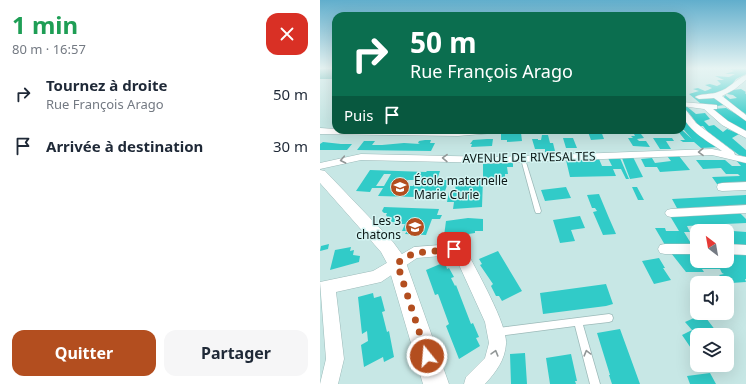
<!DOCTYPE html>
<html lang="fr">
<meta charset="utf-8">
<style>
:root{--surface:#fff;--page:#f6f6f7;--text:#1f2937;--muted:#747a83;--accent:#b34e1f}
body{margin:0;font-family:"Noto Sans",sans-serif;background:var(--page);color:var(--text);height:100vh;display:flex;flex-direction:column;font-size:15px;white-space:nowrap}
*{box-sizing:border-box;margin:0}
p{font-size:13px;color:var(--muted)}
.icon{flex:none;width:22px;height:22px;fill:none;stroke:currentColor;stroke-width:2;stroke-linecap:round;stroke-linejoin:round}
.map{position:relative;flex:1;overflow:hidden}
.side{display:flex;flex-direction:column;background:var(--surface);width:320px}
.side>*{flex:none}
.banner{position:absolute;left:12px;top:12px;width:354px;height:122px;border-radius:12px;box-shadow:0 4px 16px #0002;background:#0b6e4f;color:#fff;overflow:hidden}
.needle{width:26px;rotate:329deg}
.controls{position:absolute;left:370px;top:224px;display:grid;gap:8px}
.controls a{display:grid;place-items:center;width:44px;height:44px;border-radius:8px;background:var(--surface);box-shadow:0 4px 16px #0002;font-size:20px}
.pin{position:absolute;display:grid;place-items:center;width:34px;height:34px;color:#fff;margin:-17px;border-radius:8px;box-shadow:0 2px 6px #0006}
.me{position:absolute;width:44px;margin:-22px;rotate:343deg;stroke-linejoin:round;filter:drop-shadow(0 0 3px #0008)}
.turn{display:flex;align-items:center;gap:14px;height:84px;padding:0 12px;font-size:18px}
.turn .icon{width:52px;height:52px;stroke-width:2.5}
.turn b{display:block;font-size:28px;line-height:34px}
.then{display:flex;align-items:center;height:38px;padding:0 12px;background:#0003;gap:8px;font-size:15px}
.round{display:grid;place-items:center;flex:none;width:42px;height:42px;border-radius:12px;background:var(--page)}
.summary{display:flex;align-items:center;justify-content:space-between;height:68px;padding:0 12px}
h1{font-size:24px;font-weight:700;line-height:30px;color:#1e9e55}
.primary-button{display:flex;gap:8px;margin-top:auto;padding:8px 12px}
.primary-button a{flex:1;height:46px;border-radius:12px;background:var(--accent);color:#fff;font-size:16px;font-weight:700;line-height:46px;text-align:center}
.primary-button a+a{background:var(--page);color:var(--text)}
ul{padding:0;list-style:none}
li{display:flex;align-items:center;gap:12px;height:52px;padding:0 12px}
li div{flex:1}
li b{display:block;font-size:15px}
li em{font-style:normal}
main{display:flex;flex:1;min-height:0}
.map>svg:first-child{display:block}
.water{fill:#37a5a2}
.building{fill:#31cbc8;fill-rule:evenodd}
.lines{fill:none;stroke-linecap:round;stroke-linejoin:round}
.lane-casing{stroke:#9cbab9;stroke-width:1.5}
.street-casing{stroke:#9cbab9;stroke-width:1}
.secondary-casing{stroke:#9cbab9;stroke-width:1}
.lane{fill:#fff;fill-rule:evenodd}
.street{fill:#fff;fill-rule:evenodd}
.secondary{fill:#fff;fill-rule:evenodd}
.oneway{stroke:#929797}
.route{stroke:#b34e1f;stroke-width:7;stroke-dasharray:0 12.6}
.labels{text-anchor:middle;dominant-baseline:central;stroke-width:3;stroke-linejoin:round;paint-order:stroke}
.street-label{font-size:12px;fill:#0c1817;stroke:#d4f4f2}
.poi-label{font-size:12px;fill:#0c1817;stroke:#d4f4f2;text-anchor:start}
</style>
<main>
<section class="side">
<div class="summary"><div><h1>1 min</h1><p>80 m · 16:57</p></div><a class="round" style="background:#d93025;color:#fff"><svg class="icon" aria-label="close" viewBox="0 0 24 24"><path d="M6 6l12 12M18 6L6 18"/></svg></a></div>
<ul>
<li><svg class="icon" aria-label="right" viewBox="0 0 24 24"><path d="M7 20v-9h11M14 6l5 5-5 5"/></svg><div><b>Tournez à droite</b><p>Rue François Arago</p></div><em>50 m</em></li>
<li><svg class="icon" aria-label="arrive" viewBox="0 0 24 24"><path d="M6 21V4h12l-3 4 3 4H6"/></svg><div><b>Arrivée à destination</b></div><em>30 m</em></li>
</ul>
<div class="primary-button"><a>Quitter</a><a>Partager</a></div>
</section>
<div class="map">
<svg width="426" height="384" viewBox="0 0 426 384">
<rect width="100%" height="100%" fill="#c7e7e5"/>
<path class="water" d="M0 69H16V79H0Z"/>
<path class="building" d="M407 68H426V74L416 79 410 87 393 96 404 105 390 107 377 104 380 103 369 94 379 91 373 89 378 88 385 91 388 90 392 88 385 85 390 84 397 86 401 84 397 80H404L395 76 409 77 415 74H405L414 71Z
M421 89 426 92 425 93 426 94V114L403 99 405 95 410 99 417 98 413 95 407 94 413 90Z
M362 105H365L376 114 385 113 390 119 384 121 389 126 394 125 403 132 407 129 419 134 412 138 426 150V157L419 155 387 131 383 126H379L369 113 362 108Z
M406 108 426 120V133L415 127 393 109Z
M362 113 373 126 400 147 381 148 374 142H363L360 140H365L357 130H362L372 139 364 130H362Z
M281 131 284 139 271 140 268 132Z
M201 133 202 141 187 142V140H181V134Z
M314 134H321L324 138 317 139 319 141H326L330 147 313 146 308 138H313L311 136H315Z
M222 135H228L230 143H233L235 151 225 152V149H215L212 139H218V140H221Z
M243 138H253L257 148H246Z
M333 138H352L354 141H346L351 149H340Z
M167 139H173L172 146 151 147 152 144H150L153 140Z
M105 140H111L110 143H115L111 151 37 150 44 141H55L52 145H62L84 143 100 144 98 143 99 141Z
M3 142 21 144H32L27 150H0V144Z
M347 156H359L370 170 340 172 337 167H325L321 159 332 158 335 163 351 161Z
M313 157 323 177 310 179 302 158Z
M288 158H300L309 179H306L301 169H293L296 176 250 177 246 160 279 159 282 166H292Z
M415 159 426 163V183L397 184 392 177 420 176 418 174H406L401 168 383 169 376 160H405L412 166H421Z
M193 162V167H187L188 174H185V177L163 179 162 207 133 209 134 202H127L129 192 135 191 136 182 159 181V177H163V164Z
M50 170 106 172 107 171H120L117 180H129L125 191H98L95 197 58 196 63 188H52L50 192 36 191ZM64 174H71L64 186H56ZM82 180H97L93 186H78Z
M246 187 251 198 225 201 221 190Z
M312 187H317L324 200H318Z
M279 194 289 218 296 234 283 235 273 212 277 211 275 208H272L267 195Z
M426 195V206L358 210 352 199Z
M64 207 119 209 117 215H122L120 219H112L106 235 85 234 87 231H82L85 224H73L74 222H71L66 215 67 213H64L62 211Z
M419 212 426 219V223L405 224 409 229H412L413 231 426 232V245H407V231H397L401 230 400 227 385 228 384 225 367 226 370 232H364L372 245H345L335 228H345L346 231H359L350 216Z
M260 216 265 228 251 230 255 241 240 243 233 220Z
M148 218 163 219V231H155V233L142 235V233L124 236 126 221Z
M377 231V243L370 232Z
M9 244 8 249 0 251 1 246Z
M31 247 30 251 34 250 33 255 40 256 39 262 10 270 15 250Z
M178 251 202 291 182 301 179 296H176L171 286 173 284 160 265 162 264 159 259Z
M351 253H377V261H407V253H426V279H425L426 282 411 283 413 287H408L407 283 399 275 404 274 402 273 400 269H382L384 272H366Z
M339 258 345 268H343L351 280 334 284 322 261Z
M125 262 127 269 129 268 134 277 131 278 135 286 136 285 151 324 153 323 159 337 156 338 160 346 139 359 126 326 129 324 118 294 115 295 106 270Z
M286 284 293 304 286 306 223 314 220 293Z
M53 293 54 298 61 296 65 311 62 312 67 332 69 331 74 357 64 362 63 357 44 367 41 345 48 341 47 331 42 334 38 297Z
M383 314 399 335H377V353L375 354 362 335 372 330 365 322Z
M300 329 320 384H292L289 375H290L277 333Z
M205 353 207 384H191L190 354Z
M251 354 257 381H255L256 384H230L226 358Z
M390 373 396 384H370L367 376Z"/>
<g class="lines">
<g class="lane-casing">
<path id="lane" d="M201 158H205V159L221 211 220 213H216L215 211 201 159Z
M289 314 292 315 293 318 292 321 289 322 263 325 280 384H270L255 326 178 336 175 335 174 332 175 329 178 328Z"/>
</g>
<g class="street-casing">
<path id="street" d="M426 75V80L415 89 402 96 426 115V121L394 98 379 99 375 97C381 93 391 95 398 92 409 89 416 79 426 75Z
M362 102 397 105V109H393L408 121 426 131V138L402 125 384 109 362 106Z
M362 109H365L376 123 414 152 415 155 426 157V163L392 155 174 163 41 160 0 169V163L41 154 174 157 392 149 402 151C388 141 362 128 362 109Z
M0 128 16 129V130H177L173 133 138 136 0 134Z
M426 182V190L402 191 398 190 397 187 398 184 402 183Z
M426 205V213L351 217 347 216 345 213 347 210 351 209Z
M134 244 145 248C155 268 188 325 186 344 185 360 176 372 165 384H144L146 377 165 358 169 343 165 322 135 256 133 255 97 258 61 282 16 292 24 359 18 384H0L6 359 0 282 53 271 94 247Z
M345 244H377V254H345L340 253 338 249 340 245Z
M407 244 426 245V255L407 254Z"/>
</g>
<g class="secondary-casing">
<path id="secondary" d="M0 170 5 171 73 242 84 257 129 384H103L68 265 61 252 0 183Z"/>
</g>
<use href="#lane" class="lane"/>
<use href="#street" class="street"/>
<use href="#secondary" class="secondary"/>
</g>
<defs><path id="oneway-chevron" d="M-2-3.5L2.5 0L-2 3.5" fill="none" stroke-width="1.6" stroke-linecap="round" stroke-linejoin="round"/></defs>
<g class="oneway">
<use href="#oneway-chevron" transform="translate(381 152) rotate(179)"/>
<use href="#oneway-chevron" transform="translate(125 158) rotate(-179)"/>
<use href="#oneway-chevron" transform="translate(23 160) rotate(169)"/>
<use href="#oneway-chevron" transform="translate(175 353) rotate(-74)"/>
<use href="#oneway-chevron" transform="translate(267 353) rotate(-105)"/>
</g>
<linearGradient id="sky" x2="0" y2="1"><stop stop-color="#61aecc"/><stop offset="0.56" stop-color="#e6f4f3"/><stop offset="1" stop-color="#e6f4f3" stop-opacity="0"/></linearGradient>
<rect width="426" height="122" fill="url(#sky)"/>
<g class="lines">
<path class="route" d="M107 356 77 263 94 253 134 249"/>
</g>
<defs>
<g id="school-disc" transform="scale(1)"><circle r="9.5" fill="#b34e1f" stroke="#d4f4f2"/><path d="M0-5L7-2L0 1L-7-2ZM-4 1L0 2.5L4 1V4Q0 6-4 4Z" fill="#fff"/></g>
</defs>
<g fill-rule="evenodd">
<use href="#school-disc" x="80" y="187"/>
<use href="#school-disc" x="95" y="227"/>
</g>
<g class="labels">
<g class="street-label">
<text transform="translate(209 157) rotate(-1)">AVENUE DE RIVESALTES</text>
</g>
<g class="poi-label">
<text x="94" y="180">École maternelle<tspan x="94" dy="14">Marie Curie</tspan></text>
<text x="81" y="220" text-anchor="end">Les 3<tspan x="81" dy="14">chatons</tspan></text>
</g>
</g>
</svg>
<div class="controls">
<a><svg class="needle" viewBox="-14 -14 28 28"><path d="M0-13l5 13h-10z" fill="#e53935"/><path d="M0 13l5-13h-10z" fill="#747a83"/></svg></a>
<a><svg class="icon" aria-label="sound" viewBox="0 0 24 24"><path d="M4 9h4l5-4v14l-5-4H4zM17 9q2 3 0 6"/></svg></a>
<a><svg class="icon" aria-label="layers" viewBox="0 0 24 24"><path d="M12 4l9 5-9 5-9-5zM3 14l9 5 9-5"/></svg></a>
</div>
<div class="pin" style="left:134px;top:249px;background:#d93025"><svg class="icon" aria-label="arrive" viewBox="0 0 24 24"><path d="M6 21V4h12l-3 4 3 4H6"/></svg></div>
<svg class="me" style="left:107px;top:356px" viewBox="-20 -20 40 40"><circle r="17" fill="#b34e1f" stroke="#fff" stroke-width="3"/><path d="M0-11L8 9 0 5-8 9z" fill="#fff"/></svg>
<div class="banner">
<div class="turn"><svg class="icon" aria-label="right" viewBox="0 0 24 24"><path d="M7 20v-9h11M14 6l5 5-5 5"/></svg><div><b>50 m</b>Rue François Arago</div></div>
<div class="then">Puis<svg class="icon" aria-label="arrive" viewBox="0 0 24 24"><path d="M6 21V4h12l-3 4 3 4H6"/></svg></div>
</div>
</div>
</main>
